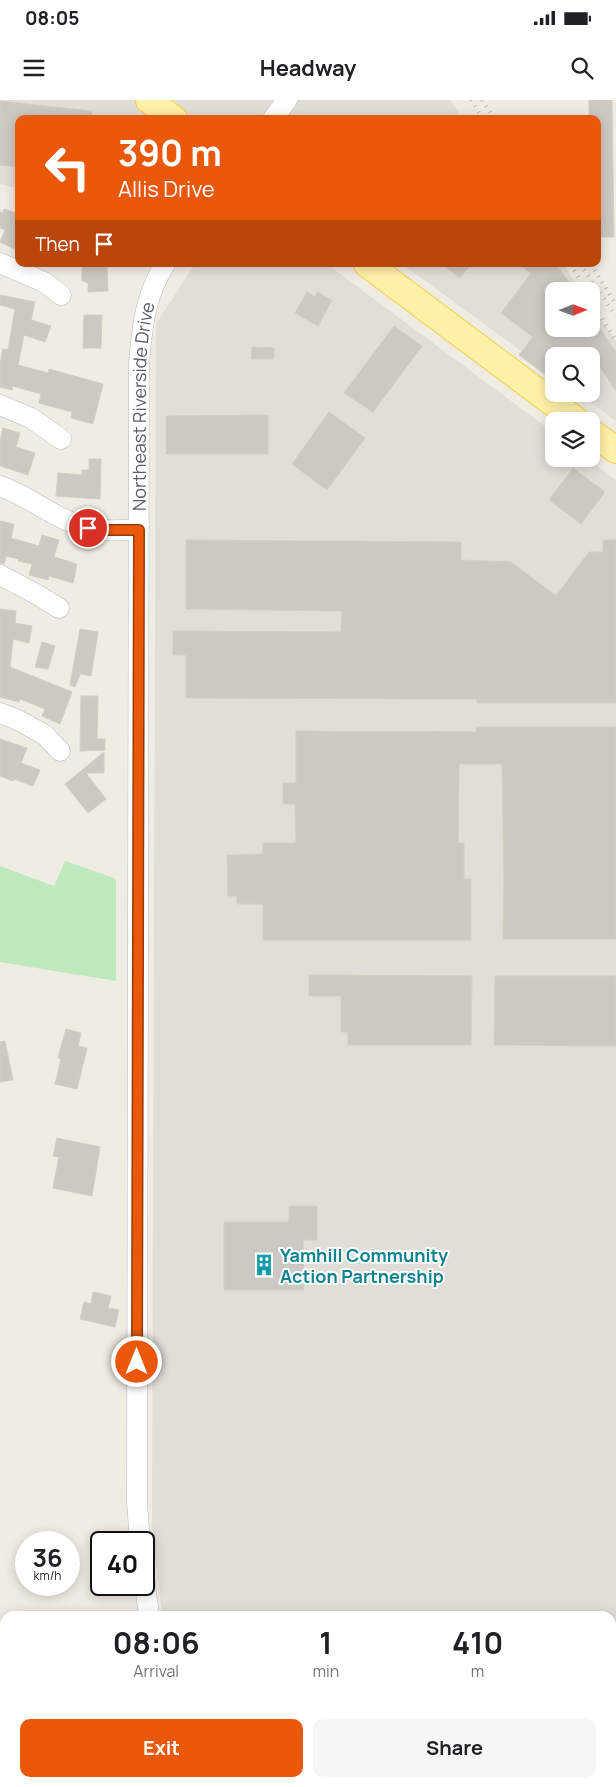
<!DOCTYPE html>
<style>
:root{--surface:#fff;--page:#f6f6f6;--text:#202124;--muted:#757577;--accent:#ea580c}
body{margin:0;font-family:Manrope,sans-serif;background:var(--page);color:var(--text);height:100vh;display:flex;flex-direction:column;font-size:19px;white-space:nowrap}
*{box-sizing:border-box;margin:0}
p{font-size:16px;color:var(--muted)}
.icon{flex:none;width:28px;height:28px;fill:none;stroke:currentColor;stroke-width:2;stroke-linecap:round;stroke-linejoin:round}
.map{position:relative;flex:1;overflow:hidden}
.details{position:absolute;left:0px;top:1511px;width:616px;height:176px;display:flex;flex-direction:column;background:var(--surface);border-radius:15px 15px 0 0;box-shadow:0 2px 12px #0003}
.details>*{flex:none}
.hud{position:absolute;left:15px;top:15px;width:586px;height:152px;border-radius:10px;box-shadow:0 2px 12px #0003;background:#ea580c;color:#fff;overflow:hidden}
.needle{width:32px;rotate:89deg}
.fabs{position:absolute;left:545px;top:182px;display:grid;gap:10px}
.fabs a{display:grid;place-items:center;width:55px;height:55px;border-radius:10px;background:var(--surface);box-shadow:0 2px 12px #0003;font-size:25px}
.speed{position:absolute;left:15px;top:1431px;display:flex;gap:10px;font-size:25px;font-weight:700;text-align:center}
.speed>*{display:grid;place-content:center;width:65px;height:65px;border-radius:50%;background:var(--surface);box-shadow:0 2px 12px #0003;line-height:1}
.speed small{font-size:12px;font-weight:400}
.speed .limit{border:2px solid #111;border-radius:8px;background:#fff;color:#111}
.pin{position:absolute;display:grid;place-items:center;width:42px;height:42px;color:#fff;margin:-21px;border:2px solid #fff;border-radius:50%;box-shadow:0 1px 5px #0007}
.me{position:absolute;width:55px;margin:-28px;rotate:0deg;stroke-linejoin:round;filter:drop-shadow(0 0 4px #0008)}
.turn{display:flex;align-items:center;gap:18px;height:105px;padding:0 20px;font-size:22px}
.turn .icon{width:65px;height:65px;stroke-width:2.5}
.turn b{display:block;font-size:35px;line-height:42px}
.then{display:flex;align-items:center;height:48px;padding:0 20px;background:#0003;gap:10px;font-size:19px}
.eta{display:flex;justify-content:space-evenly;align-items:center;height:85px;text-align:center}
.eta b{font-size:30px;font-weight:700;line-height:35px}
.button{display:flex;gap:10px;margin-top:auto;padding:10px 20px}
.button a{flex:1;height:58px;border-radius:10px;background:var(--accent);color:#fff;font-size:20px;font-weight:700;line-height:58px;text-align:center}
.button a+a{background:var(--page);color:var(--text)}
.status{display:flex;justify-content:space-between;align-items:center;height:35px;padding:0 25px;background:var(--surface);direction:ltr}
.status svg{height:14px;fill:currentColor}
header{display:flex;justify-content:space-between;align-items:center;height:65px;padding:0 20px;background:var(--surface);font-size:22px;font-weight:700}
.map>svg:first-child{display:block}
.industrial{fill:#e0ded7}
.green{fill:#bde9bd}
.building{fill:#ccc9c2;stroke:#d5cec0}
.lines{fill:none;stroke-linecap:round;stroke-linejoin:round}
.minor-casing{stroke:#b8bbc0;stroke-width:21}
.major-casing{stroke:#ffcc4c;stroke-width:28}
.minor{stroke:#fff;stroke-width:20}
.major{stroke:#fff1a8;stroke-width:26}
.rail{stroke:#b4b5b6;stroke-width:4;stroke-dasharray:1 6;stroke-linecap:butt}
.route-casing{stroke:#983908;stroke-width:12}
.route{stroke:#ea580c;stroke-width:9}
.labels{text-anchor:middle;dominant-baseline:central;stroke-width:4;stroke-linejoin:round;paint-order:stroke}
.street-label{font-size:18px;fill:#5b5f65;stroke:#fff}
.culture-label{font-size:18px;font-weight:bold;fill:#0d838f;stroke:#fff;text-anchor:start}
</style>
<div class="status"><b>08:05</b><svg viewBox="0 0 49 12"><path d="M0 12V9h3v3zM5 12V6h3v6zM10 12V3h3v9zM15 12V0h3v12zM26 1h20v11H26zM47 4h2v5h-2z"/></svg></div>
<header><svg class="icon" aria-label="menu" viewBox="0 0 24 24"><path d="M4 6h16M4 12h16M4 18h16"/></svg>Headway<svg class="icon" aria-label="search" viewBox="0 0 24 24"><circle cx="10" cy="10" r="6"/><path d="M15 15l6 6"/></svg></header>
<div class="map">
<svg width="616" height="1687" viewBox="0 0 616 1687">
<rect width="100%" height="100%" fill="#efece3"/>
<path class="industrial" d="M0 0H450L463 19H19V89L0 84Z
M195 164H327L554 333V359H588L616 380V1687H182L181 1683 611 1682V1516H162L152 1425 156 224Z
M402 164H563L581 191H554V229H591V205L616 241V321L579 294H591V256H554V275Z"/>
<path class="green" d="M65 761 114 778 116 781V881L0 862V766L54 786Z
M0 1567H5V1682H157V1687H0Z"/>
<path class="building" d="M589 0H612L614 137H598V19H589Z
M0 1 92 11 91 19H19V67L0 65Z
M4 109 19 114V151L0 142 5 130 0 128V112L3 113Z
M82 164H107L108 191 88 192V183L82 181Z
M442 164H471L460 178Z
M518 164H556L575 191H554V229H591V216L616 252V291L593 256H554V281L519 255 533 237 501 213 531 173Z
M307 192 315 197 317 192 332 200 318 226 295 213Z
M0 195 35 202 31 220 51 226 45 242 24 235 18 265 48 273 49 269 103 284 93 324 71 318 72 312 39 303 41 294 13 286 12 290 0 287V264L3 249 8 250 15 209 0 205Z
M84 215H102L101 248H83Z
M394 226 422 246 373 312 344 293Z
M252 247 274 248V259H251Z
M329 312 365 338 327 390 292 364Z
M268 315V354H166V316Z
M3 328 20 333 16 347 35 353 28 375 0 366V341Z
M89 359H101L100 399 56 396 58 373 82 375V370H89Z
M573 368 605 392 581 424 549 400Z
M0 421 14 424 11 438 39 446 42 435 59 440 54 457 77 464 73 483 49 476 48 480 29 475 32 464 18 461 19 459 6 456 4 464 0 463Z
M186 440 461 442V460L511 462 556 496 589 452H603V440H616V603H477V599L186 598V555H173V531L341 532 342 511 186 509Z
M0 509 16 511 15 523 32 526 29 543 13 539 10 567 72 592 60 624 42 616 45 609 20 599 19 602 0 597Z
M80 529 98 532 91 576 81 574V572L75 587 70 585Z
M42 542 55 546 48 569 35 567Z
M81 596H98L97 639H105V650L80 651Z
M476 627H616V839H503L504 780 502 664H459L458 743H464V779H471V840H263V804H237V796H228L227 755 263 754V743H296L295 704H283V683H296V631L476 632Z
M0 639 27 648 21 663 40 670 33 686 14 679 13 681 0 676Z
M104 652V673H86L106 699 88 713 65 684Z
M309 875 472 876 471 945H348V932H341V896H309Z
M495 876H616V946L494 945Z
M66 929 81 933 78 946 87 948 77 989 55 984 61 959 58 958Z
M5 941 13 980 0 982V942Z
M57 1038 100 1047 92 1096 53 1088 59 1057 53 1056Z
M289 1106H317V1140H303L304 1190H224V1122H289Z
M93 1192 111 1196 108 1208 119 1210 115 1227 80 1219 84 1202 91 1204Z"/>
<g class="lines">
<g class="minor-casing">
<g id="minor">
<path d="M273 19 287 0"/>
<path d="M0 163 44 182 61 195"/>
<path d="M0 305 31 318 61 339"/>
<path d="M0 386C31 397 56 420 88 428 105 432 122 430 139 429"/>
<path d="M0 475 36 494 59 508"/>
<path d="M0 613 18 620 45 635 60 651"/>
<path id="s1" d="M140 1442 137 1402 139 264C142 227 145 196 165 164"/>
<path d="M144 1477 149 1516"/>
<path d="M0 1538H5"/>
<path d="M167 1682 168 1687"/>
</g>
</g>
<g class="major-casing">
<path id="major" d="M149 0 174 19
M367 164 577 321
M591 332 616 350"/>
</g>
<use href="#minor" class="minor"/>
<use href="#major" class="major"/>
<path class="rail" d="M471 0 483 19
M482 0 495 19
M571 164 586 191
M580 164 616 216
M591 164 616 205
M591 201 616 241"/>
</g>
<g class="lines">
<g class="route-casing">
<path id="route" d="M88 428 107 430H139L137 1262"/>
</g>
<use href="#route" class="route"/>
</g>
<defs>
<g id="building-bare" transform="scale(1.725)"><path d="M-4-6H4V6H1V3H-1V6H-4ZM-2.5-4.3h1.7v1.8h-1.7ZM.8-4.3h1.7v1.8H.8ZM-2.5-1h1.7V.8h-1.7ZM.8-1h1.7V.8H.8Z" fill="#0f9aa8" stroke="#fff" stroke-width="2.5" paint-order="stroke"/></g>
</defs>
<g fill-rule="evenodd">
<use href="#building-bare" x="264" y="1165"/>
</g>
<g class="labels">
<g class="street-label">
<text stroke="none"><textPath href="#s1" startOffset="1136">Northeast Riverside Drive</textPath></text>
</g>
<g class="culture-label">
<text x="280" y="1155">Yamhill Community<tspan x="280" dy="21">Action Partnership</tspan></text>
</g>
</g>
</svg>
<div class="fabs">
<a><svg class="needle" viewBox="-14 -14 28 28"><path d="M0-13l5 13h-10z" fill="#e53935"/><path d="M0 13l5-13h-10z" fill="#757577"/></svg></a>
<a><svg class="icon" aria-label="search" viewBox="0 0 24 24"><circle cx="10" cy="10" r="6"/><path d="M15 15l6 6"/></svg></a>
<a><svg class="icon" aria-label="layers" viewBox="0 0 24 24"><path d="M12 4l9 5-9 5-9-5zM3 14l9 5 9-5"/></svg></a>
</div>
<div class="speed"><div>36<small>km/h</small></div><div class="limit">40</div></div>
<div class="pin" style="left:88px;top:428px;background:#d93025"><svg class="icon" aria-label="arrive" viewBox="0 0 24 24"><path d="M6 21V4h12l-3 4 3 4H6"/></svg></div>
<svg class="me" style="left:137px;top:1262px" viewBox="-20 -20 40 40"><circle r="17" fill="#ea580c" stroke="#fff" stroke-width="3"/><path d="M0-11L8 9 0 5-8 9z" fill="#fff"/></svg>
<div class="hud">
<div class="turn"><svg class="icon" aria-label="left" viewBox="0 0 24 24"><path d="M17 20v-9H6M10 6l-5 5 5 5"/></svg><div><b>390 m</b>Allis Drive</div></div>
<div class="then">Then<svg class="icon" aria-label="arrive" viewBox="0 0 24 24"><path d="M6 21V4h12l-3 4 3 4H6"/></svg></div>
</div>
<section class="details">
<div class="eta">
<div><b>08:06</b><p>Arrival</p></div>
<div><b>1</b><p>min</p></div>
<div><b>410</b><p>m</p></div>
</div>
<div class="button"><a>Exit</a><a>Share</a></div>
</section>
</div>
